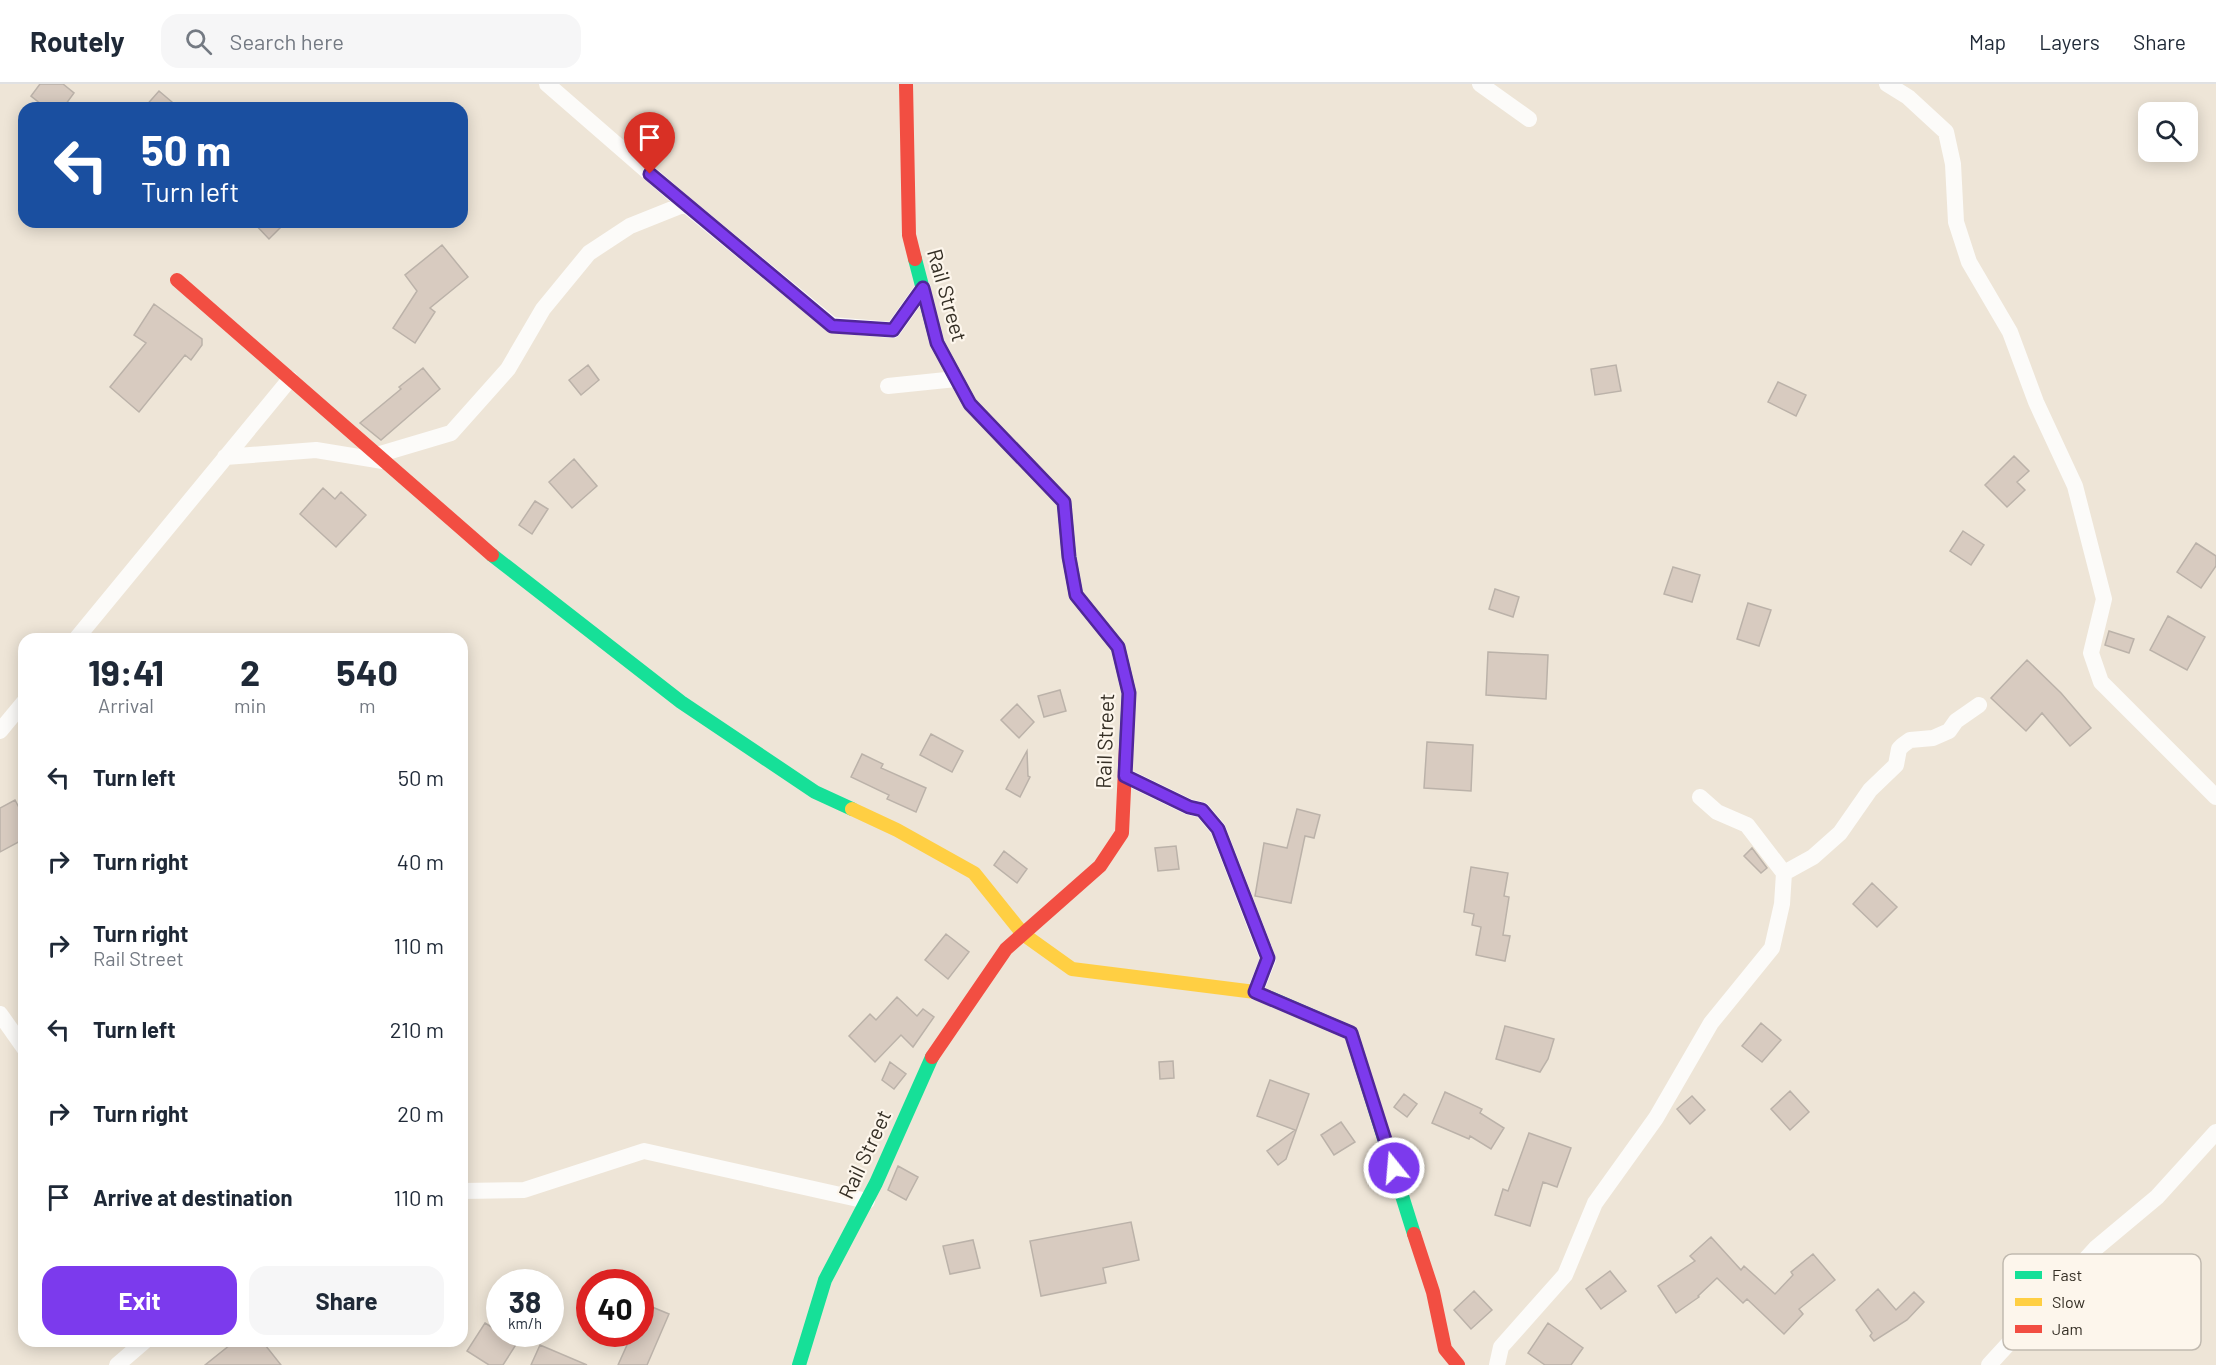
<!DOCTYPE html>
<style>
:root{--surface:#fff;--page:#f6f6f7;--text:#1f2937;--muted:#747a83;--line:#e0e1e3;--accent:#7c3aed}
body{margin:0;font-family:Barlow,sans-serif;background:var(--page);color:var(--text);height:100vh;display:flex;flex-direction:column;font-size:22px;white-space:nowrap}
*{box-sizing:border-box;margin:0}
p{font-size:20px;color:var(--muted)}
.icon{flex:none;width:33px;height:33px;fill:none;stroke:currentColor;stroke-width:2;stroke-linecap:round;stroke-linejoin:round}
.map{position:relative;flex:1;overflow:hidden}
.side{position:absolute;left:18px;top:549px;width:450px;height:714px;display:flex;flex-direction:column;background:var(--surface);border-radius:18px;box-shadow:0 3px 15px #0003}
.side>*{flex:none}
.guide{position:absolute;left:18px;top:18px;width:450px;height:126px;border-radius:18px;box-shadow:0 3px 15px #0003;background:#1a4fa0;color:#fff;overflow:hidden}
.buttons{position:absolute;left:2138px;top:18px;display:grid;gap:12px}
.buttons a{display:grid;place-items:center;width:60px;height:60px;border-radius:12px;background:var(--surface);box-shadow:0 3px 15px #0003;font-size:30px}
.speed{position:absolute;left:486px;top:1185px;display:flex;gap:12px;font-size:30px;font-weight:700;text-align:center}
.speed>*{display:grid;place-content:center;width:78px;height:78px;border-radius:50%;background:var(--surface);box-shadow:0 3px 15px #0003;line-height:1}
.speed small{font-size:15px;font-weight:400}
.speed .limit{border:9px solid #d22;background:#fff;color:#111}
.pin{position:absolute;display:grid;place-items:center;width:51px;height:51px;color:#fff;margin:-62px -26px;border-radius:50% 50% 50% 0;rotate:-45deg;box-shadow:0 0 6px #0007}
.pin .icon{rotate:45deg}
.me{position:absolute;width:66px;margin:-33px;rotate:343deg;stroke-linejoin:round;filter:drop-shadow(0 0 4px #0008)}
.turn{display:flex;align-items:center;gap:21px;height:126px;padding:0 24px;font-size:27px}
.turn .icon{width:78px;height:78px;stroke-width:2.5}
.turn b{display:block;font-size:42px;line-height:51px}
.eta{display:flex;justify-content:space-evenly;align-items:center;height:102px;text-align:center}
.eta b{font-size:36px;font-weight:700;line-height:42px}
.action{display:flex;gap:12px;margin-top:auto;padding:12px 24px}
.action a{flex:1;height:69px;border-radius:18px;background:var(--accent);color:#fff;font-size:24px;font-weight:700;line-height:69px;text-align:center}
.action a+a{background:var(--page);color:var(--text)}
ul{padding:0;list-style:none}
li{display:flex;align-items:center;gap:18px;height:84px;padding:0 24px}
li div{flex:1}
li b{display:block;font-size:22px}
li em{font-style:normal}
header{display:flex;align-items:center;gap:36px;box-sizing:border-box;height:84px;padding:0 30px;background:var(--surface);border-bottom:2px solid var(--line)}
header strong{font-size:28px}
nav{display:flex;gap:33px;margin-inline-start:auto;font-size:21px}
.search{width:420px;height:54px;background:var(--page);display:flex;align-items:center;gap:15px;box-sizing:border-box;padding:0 21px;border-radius:18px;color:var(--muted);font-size:22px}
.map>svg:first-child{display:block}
.building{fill:#d8cbc0;stroke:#bbb2a9;stroke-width:1.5}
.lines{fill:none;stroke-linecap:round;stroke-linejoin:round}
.street{stroke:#fcfbf9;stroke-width:16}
.fast{stroke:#16e098;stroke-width:14}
.slow{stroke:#ffcf43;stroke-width:14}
.jam{stroke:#f24e42;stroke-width:14}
.route-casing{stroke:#51269a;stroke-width:15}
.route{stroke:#7c3aed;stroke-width:10}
.labels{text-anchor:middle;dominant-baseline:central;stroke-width:4.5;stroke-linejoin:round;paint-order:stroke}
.street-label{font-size:21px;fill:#352f25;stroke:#fdf6ec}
.key{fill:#fdf6ec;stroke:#c1bab0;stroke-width:1.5}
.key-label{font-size:16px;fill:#352f25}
</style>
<header>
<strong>Routely</strong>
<div class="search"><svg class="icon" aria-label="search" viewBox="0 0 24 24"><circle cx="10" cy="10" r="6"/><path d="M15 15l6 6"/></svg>Search here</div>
<nav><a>Map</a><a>Layers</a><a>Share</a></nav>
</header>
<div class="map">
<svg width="2216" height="1281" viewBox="0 0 2216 1281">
<rect width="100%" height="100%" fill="#eee5d7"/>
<path class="building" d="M40 0H63L74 9 63 24H46L31 12Z
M159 7 179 24H144Z
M253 138H286L269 155Z
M442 161 468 193 430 224 435 228 415 259 393 244 417 207 405 191Z
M154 220 202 255V261L191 276 185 271 139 328 110 303 146 259 134 251Z
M588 281 599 296 581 311 569 296Z
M1616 281 1621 307 1595 311 1591 285Z
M423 284 440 305 381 356 360 339 401 305 399 303Z
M1778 298 1806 311 1796 332 1768 318Z
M2014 372 2029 387 2017 398 2025 406 2007 423 1985 401Z
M574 375 597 402 572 424 549 398Z
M323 404 335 415 341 408 366 431 336 463 300 430Z
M535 417 548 425 532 450 519 441Z
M1963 447 1984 461 1971 481 1950 467Z
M2196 459 2216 472V482L2201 504 2177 488Z
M1673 483 1700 491 1692 518 1664 510Z
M1495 505 1519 513 1513 533 1489 525Z
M1748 519 1771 526 1759 562 1737 555Z
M2168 532 2205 553 2187 586 2150 566Z
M2109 547 2134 555 2129 569 2105 561Z
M1488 568 1548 571 1546 615 1486 611Z
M2027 576 2061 609 2091 644 2070 662 2042 629 2026 647 1991 614Z
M1060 606 1066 627 1044 633 1038 612Z
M1017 620 1034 638 1019 654 1001 636Z
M931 650 963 667 952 688 920 671Z
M1427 658 1473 661 1471 707 1424 704Z
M1027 667 1028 692 1030 693 1020 713 1006 705Z
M862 670 883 680 881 684 926 704 916 728 887 715 889 711 851 693Z
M15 716 24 733V755L0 768V724Z
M1297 725 1320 731 1314 754 1305 752 1291 819 1255 812 1264 759 1287 764Z
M1176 762 1179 785 1158 787 1155 764Z
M1752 764 1767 784 1761 789 1744 772Z
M1004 767 1027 785 1017 799 994 781Z
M1471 783 1508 789 1504 812 1509 813 1503 851 1510 852 1505 877 1476 871 1481 843 1472 841 1474 830 1464 828Z
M1872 799 1897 823 1877 843 1853 820Z
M946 850 969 868 948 895 925 876Z
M897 913 917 932 923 925 934 933 913 963 901 951 875 978 849 952 870 930 876 936Z
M1761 939 1781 956 1762 978 1742 962Z
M1505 942 1554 955 1548 975 1540 988 1496 975Z
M1173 977 1174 994 1160 995 1159 978Z
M890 978 906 990 894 1005 882 996Z
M1270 996 1309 1010 1286 1075 1278 1081 1267 1067 1295 1046 1257 1032Z
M1790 1007 1809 1028 1790 1046 1771 1025Z
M1445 1008 1482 1025 1480 1029 1504 1044 1491 1065 1470 1052 1469 1055 1432 1039Z
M1404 1010 1417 1020 1407 1033 1394 1023Z
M1692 1012 1705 1026 1690 1040 1677 1025Z
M1341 1038 1355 1058 1334 1071 1321 1051Z
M1529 1049 1571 1064 1557 1103 1543 1098 1530 1142 1495 1131 1503 1105 1508 1107Z
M898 1082 918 1093 906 1116 888 1106Z
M1131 1138 1139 1176 1103 1184 1106 1199 1041 1212 1030 1157Z
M1711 1153 1741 1186 1744 1182 1775 1210 1793 1191 1791 1188 1813 1170 1835 1196 1799 1225 1803 1230 1784 1250 1747 1215 1743 1219 1717 1194 1698 1212 1699 1213 1676 1229 1658 1202 1695 1177 1690 1172Z
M973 1156 980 1184 950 1190 943 1162Z
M1610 1187 1626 1207 1601 1225 1586 1205Z
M1878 1205 1896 1226 1914 1208 1924 1218 1907 1236 1874 1257 1870 1252 1872 1249 1856 1226Z
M1474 1207 1492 1226 1471 1245 1454 1226Z
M640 1218 669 1230 647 1281H618L632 1250H640Z
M485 1239 517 1259 503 1281H489L467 1267Z
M1548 1239 1583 1264 1571 1281H1545L1528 1269Z
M235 1257H262L281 1281H205Z
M540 1261 587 1281H531Z"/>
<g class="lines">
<path class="street" d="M547 0 685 120
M1480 0 1529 35
M1887 0 1908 13 1946 48 1953 80 1956 138 1969 178 2010 248 2036 318 2075 402 2104 515 2091 569 2101 598 2216 713
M888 302 956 295
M377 371 451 349 508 285 543 225 589 169 630 142 685 120 832 241 893 246 923 204
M225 373 316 366 383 377
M76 555 290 295
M0 647 24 618
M1125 692 1189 723 1202 726 1218 745 1268 875 1255 908
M1784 789 1813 773 1840 749 1870 706 1896 681 1899 665 1903 661 1910 656 1933 654 1949 647 1956 637 1979 621
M0 930 24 964
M462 1107 524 1106 644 1067 867 1117
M117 1281 145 1257
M1497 1281 1501 1263 1565 1191 1595 1119 1656 1034 1711 939 1772 864 1782 820 1784 789 1747 741 1717 728 1700 713
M1989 1281 2096 1164 2157 1113 2216 1048"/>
<path class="fast" d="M915 175 937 259 970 320 1064 418 1069 473 1076 511 1118 563 1129 609 1126 663
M492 471 681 618 815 708 852 725
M1270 914 1351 949 1414 1150
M799 1281 825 1196 876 1099 932 973"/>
<path class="slow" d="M852 725 897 746 974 789 1023 850 1072 885 1255 908 1270 914"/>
<path class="jam" d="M906 0 909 151 915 175
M177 196 492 471
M932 973 1006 865 1100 782 1122 749 1126 663
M1414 1150 1433 1208 1445 1265 1458 1281"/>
</g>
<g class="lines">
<g class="route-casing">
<path id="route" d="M650 90 832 242 893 246 923 204 937 259 970 320 1064 418 1069 473 1076 511 1118 563 1129 609 1125 692 1189 723 1202 726 1218 745 1268 874 1255 908 1351 949 1394 1084"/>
</g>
<use href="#route" class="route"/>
</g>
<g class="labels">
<g class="street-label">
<text transform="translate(948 211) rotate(74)">Rail Street</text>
<text transform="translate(1104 657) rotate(-88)">Rail Street</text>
<text transform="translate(864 1070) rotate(-65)">Rail Street</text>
</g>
</g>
<rect x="2003" y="1170" width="198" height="96" rx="9" class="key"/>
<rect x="2015" y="1187" width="27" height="8" fill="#16e098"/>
<rect x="2015" y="1214" width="27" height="8" fill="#ffcf43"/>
<rect x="2015" y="1241" width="27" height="8" fill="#f24e42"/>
<g class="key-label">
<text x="2052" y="1197">Fast</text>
<text x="2052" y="1224">Slow</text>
<text x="2052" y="1251">Jam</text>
</g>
</svg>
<div class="buttons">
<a><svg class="icon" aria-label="search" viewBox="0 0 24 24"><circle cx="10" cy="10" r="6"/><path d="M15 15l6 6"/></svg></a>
</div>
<div class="speed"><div>38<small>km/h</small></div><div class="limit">40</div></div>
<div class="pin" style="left:650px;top:90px;background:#d93025"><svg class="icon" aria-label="arrive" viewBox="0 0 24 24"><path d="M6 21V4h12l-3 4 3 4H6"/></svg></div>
<svg class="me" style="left:1394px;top:1084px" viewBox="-20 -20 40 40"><circle r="17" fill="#7c3aed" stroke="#fff" stroke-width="3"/><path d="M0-11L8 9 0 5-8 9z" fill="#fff"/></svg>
<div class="guide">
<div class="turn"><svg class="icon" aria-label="left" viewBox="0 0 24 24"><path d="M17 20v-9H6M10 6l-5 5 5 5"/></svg><div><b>50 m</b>Turn left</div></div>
</div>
<section class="side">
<div class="eta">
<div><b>19:41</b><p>Arrival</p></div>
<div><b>2</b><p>min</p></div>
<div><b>540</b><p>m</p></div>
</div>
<ul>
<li><svg class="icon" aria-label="left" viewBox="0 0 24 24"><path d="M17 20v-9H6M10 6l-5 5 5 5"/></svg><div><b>Turn left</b></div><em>50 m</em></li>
<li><svg class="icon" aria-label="right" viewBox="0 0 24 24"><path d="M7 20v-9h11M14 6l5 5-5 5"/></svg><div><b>Turn right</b></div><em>40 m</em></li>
<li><svg class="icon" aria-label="right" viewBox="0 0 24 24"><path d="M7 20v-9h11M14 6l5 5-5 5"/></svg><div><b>Turn right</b><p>Rail Street</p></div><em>110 m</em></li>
<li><svg class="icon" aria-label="left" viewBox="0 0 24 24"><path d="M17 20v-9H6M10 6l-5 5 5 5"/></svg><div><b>Turn left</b></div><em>210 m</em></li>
<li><svg class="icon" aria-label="right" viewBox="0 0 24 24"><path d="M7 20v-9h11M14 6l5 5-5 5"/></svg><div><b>Turn right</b></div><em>20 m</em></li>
<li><svg class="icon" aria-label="arrive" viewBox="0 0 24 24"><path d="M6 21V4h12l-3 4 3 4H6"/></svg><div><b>Arrive at destination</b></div><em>110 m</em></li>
</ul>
<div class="action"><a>Exit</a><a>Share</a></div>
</section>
</div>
